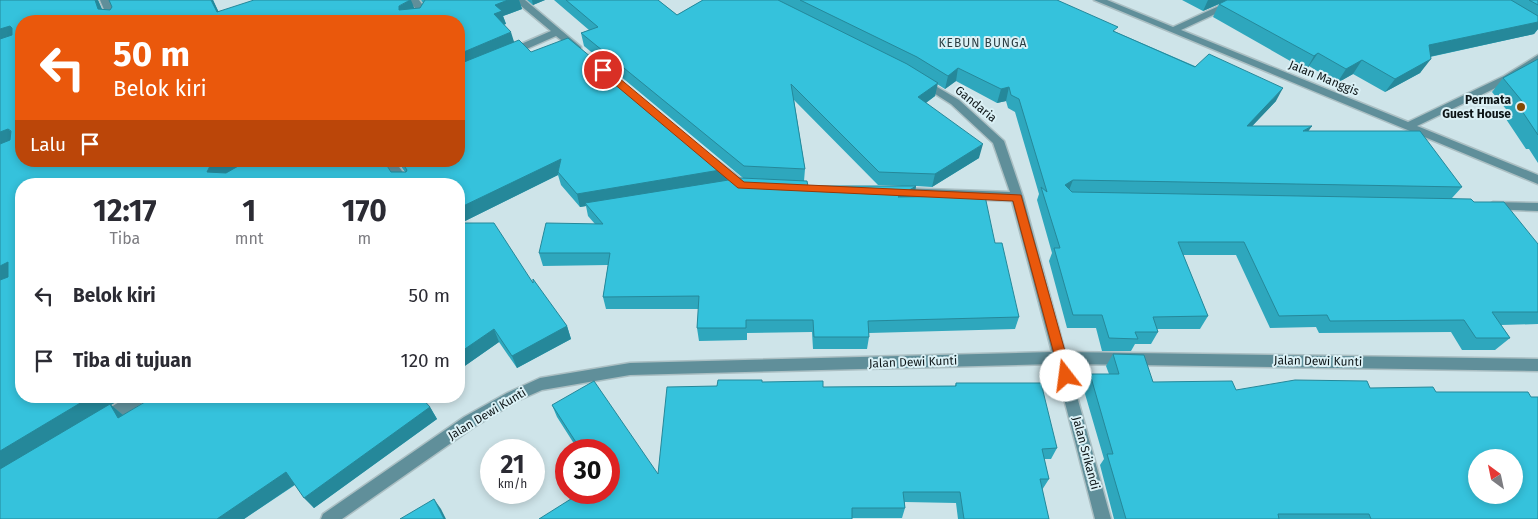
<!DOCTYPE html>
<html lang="id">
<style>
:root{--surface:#fff;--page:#f7f7f7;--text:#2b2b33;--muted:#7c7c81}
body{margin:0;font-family:"Fira Sans",sans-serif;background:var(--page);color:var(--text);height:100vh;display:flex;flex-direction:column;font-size:19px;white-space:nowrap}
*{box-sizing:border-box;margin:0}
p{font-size:16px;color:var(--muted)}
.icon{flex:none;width:28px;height:28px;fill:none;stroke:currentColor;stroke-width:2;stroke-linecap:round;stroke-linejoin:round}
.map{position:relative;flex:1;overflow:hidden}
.drawer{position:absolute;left:15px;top:178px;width:450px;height:225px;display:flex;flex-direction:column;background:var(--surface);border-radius:20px;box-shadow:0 2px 8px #0003}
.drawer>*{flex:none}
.guide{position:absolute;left:15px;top:15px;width:450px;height:152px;border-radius:20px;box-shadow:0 2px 8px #0003;background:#ea580c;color:#fff;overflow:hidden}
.needle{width:32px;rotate:327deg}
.controls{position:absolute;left:1468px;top:449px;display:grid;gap:10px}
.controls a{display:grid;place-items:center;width:55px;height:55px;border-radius:50%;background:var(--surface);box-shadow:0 2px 8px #0003;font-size:25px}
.speed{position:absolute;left:480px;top:439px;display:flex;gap:10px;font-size:25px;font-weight:700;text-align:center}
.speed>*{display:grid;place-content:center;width:65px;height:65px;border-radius:50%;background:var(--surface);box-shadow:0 2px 8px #0003;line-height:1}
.speed small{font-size:12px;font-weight:400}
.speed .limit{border:8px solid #d22;background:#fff;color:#111}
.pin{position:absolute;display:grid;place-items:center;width:42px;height:42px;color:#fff;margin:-21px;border:2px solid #fff;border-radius:50%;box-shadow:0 1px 5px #0007}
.me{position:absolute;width:55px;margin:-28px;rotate:345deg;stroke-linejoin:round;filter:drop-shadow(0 0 4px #0008)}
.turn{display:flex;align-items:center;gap:18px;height:105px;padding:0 15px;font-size:22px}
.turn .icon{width:65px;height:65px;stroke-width:2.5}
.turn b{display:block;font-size:35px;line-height:42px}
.then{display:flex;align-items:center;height:48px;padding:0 15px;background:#0003;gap:10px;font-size:19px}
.eta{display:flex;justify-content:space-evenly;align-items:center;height:85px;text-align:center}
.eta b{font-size:30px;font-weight:700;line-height:35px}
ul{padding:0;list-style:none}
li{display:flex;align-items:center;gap:15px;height:65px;padding:0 15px}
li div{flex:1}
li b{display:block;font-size:19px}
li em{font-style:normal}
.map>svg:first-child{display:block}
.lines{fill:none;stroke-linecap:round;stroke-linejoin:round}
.minor-casing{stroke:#abbfc3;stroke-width:3}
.minor{fill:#608f9a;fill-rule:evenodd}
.wall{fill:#2ea7bd;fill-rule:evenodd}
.shaded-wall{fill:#25889a}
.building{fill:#35c2dc;stroke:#25889a;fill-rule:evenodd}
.route{fill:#ea580c;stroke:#983908}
.poi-dot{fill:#854903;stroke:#dbf1f6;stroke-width:2}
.labels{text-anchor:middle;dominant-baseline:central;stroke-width:4;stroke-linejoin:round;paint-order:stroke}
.far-quarter-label{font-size:12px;letter-spacing:1px;fill:#2b3d42;stroke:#dbf1f6}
.street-label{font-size:12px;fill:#0d1517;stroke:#dbf1f6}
.poi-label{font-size:12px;font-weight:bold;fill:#0d1517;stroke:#dbf1f6;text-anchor:end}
</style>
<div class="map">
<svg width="1538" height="519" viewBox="0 0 1538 519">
<rect width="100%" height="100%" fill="#cee4e9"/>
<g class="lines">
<g class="minor-casing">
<path id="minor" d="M100 0H110L119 21H109Z
M409 0H419L428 12 423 20 405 21 416 16 418 12Z
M514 0H525L581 47V51H575L556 36 513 55H505V51L551 31Z
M1094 0H1107L1173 27 1232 0H1245L1181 30 1408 122 1504 76 1538 55V63L1512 80 1417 126 1538 175V184Z
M922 78 959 100 1004 141 1023 197 1065 352 1538 359V371L1068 364 1111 519H1095L1055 364 630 375 542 390 517 401 474 427 342 519H321L323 514 464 417 507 393 540 378 630 363 1052 352 1012 201 899 196 893 192 899 188 1010 192 993 143 951 104 918 83 917 81Z
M715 159 744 181 751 183 753 186 751 189 737 188 711 166 709 163 711 160Z
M384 161H395L411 184H399Z
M1493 202 1538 203V211L1489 209 1487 206Z
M129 396H149L147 400 108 425 103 426 98 425 96 420 98 415Z"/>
</g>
<use href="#minor" class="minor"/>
</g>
<path class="wall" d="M0 0H98L102 9 110 10 112 7 109 0H213L218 11 414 8H420L423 3 421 0H519L522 9 503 16 506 24H504L514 42 726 169 727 180 743 178 584 46 581 33 589 30 554 0H658L677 15 703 0H1057L1116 32 1276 101 1252 126 1308 131 1462 187 1452 198 1474 202 1538 244V324L1501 325 1510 338 1495 350H1462L1451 332 1319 333 1316 327 1270 328 1236 255H1183L1208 316 1200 329H1157L1158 332 1151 344H1135L1131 351H1102L1096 328H1067L1049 261 1052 253 1037 200 1039 194 1015 112 1008 108 1006 101 997 103 956 81 945 89 937 84 935 96 926 103 979 158 932 187 916 186 914 197 995 243 1019 317 1015 329 869 333V337L867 349H813L812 332 747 333V340L699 341 697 328 699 309H606L603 297 608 265 543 266 539 253 595 224 588 216 586 206 580 207 561 185 558 175 461 223 533 283 567 326 571 339 517 368 499 342 459 370V184H21V396L116 402 111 405 123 415 430 407 437 419 314 508 295 485 244 519H0ZM459 21V161H397L405 172 21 161ZM794 100 878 185 902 186H808L804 181 805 169Z
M527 0H545L533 5Z
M1182 0H1538V29L1534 34 1430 57 1420 73 1385 92 1353 74 1337 83 1309 66 1306 70 1213 17 1219 4 1203 11Z
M1538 59V163L1529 149H1526L1506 119 1510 114 1492 92 1503 78Z
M1113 354 1153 382 1236 390 1370 388 1436 392 1538 519H1114L1100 465 1104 459 1083 387 1090 374H1109L1106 366Z
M762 382 823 387 955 386 956 383 1057 448 1051 459H1044L1049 479 1042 490 1049 519H958L956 503 905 502V508L902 518H852L609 492V450H578L557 417 552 405 658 474 717 386Z"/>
<path class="shaded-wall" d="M95 0H98L107 21 98 9Z
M211 0H213L223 21 217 12Z
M410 0H411L416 12 399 10V6Z
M508 0H519L522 9 503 16 506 24 498 27 494 14 495 5Z
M532 0H545L533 5Z
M1208 0H1228L1203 11Z
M1538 22V29L1534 34 1419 59 1429 45Z
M10 26 20 39 0 45V29Z
M511 32 515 45 459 69V54Z
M1318 53 1309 66 1306 70 1314 56Z
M1431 59 1420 73 1385 92 1395 79Z
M1362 60 1353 74 1337 83 1346 69Z
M958 68 956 81 945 89 948 76Z
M938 83 935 96 916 110 918 97Z
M1009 87 1006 101 997 103 1001 89Z
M1283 88 1276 101 1240 139 1247 126Z
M1312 126 1303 139V131Z
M8 129 20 142 0 149V132Z
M983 144 979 158 932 187 935 174Z
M561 159 558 172V175L459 224V208Z
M220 161H256L219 179 207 172 210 166Z
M726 169 727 182 585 203 586 206 580 207 577 194Z
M1073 180 1068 193 1065 185Z
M916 186 914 199 898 197Z
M8 262 21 275 0 284V266Z
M567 326 571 339 517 368 512 356Z
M494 329 499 342 459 370V353Z
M92 396H113L116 402 111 405 124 416 0 472V451Z
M430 407 437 419 314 508 304 498Z
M286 472 297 483 244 519H217Z
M434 499 441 509 446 519H444Z"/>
<path class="building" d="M0 0H95L98 9 110 10 112 7 109 0H211L217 12 254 0H410L399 6V10L420 8 425 0H508L495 5 502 11 494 14 511 32 459 54V21H21V161H220L210 166 207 172 226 173 247 161H384L391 172H406L407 170 401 161H459V64L519 40 531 52 568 38 726 169 577 194 558 172 561 159 459 208V184H21V396H92L0 451V280L8 277V262L0 266V144L10 140 11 131 8 129 0 132V39L12 35V28L10 26 0 29Z
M566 0H658L677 15 703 0H778L907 64 938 83 918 97 983 144 935 174 879 172 791 84 805 169 744 166 581 33 598 27Z
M800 0H1057L1118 27 1113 31 1195 67 1209 54 1283 88 1247 126H1312L1303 131H1420L1462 187 1073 180 1065 185 1072 192 1471 199 1474 202H1504L1538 244V312H1492L1510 338H1476L1464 320 1330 321 1327 315 1279 316 1244 242H1178L1208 316 1153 317 1158 332H1135L1138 339 1109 338 1102 315H1073L1054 248H1060L1041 187 1047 192 1019 99 1011 95 1009 87 1001 89 958 68 948 76 917 57Z
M1227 0H1511L1538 16V22L1429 45 1431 59 1395 79 1362 60 1346 69 1318 53 1314 56 1219 4Z
M1529 0H1538V5Z
M1538 59V135L1518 105 1526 106 1503 78Z
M741 178 807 181 808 186H916L898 197 985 196 995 243H1002L1019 317 868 321 869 337H814L813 320H746V328H697L699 296 603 297 610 253H539L546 223 603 224 585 203Z
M459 223H494L533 283V279L567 326 512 356 494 329 459 353Z
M1113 354 1144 355 1153 382 1232 381 1236 390 1295 380 1367 381 1370 388 1433 387 1436 392H1528L1531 397H1538V519H1371L1369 514H1278L1279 519H1126L1107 454H1113L1090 374H1119ZM1476 458H1514V495H1476Z
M718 380H762V382L823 381V387L956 386V383H1041L1057 448 1042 449 1049 479H1040L1049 519H964L960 492H903L905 508H852V519H539L582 492H609V450H581L552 405 594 381 658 474 667 387 717 386Z
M155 396H420L430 407 304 498 286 472 217 519H0V469L110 404 118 418Z
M434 499 444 519H400Z"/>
<path class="route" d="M600 68H607L744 182 1021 195 1072 376 1070 379H1061L1060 376 1013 201 738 188 600 72Z"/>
<circle class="poi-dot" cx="1521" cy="107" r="5"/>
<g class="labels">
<g class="far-quarter-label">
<text x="983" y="43">KEBUN BUNGA</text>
</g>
<g class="street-label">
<text transform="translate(1324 78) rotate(22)">Jalan Manggis</text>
<text transform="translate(976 104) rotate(39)">Gandaria</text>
<text transform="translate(1318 361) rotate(1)">Jalan Dewi Kunti</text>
<text transform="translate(913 362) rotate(-2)">Jalan Dewi Kunti</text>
<text transform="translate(487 414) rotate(-31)">Jalan Dewi Kunti</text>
<text transform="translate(1086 453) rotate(75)">Jalan Srikandi</text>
</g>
<g class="poi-label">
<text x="1511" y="100">Permata<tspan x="1511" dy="14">Guest House</tspan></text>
</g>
</g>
</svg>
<div class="controls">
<a><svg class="needle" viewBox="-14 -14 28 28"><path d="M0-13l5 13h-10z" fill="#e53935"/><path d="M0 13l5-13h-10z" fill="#7c7c81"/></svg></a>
</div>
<div class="speed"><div>21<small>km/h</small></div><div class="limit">30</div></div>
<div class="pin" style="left:603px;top:70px;background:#d93025"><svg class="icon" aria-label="arrive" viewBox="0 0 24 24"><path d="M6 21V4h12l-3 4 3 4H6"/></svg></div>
<svg class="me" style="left:1066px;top:376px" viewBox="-20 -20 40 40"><circle r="19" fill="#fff"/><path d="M0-13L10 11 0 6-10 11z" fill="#ea580c"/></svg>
<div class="guide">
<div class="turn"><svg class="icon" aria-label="left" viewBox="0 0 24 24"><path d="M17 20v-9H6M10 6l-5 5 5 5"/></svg><div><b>50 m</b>Belok kiri</div></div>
<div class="then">Lalu<svg class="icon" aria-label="arrive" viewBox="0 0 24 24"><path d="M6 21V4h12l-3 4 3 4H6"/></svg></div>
</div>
<section class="drawer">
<div class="eta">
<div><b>12:17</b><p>Tiba</p></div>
<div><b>1</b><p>mnt</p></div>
<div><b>170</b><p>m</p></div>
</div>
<ul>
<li><svg class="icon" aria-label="left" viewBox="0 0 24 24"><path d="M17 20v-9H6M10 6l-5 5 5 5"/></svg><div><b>Belok kiri</b></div><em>50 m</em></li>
<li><svg class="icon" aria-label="arrive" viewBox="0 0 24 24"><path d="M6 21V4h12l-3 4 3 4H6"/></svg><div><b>Tiba di tujuan</b></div><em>120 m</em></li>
</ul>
</section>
</div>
